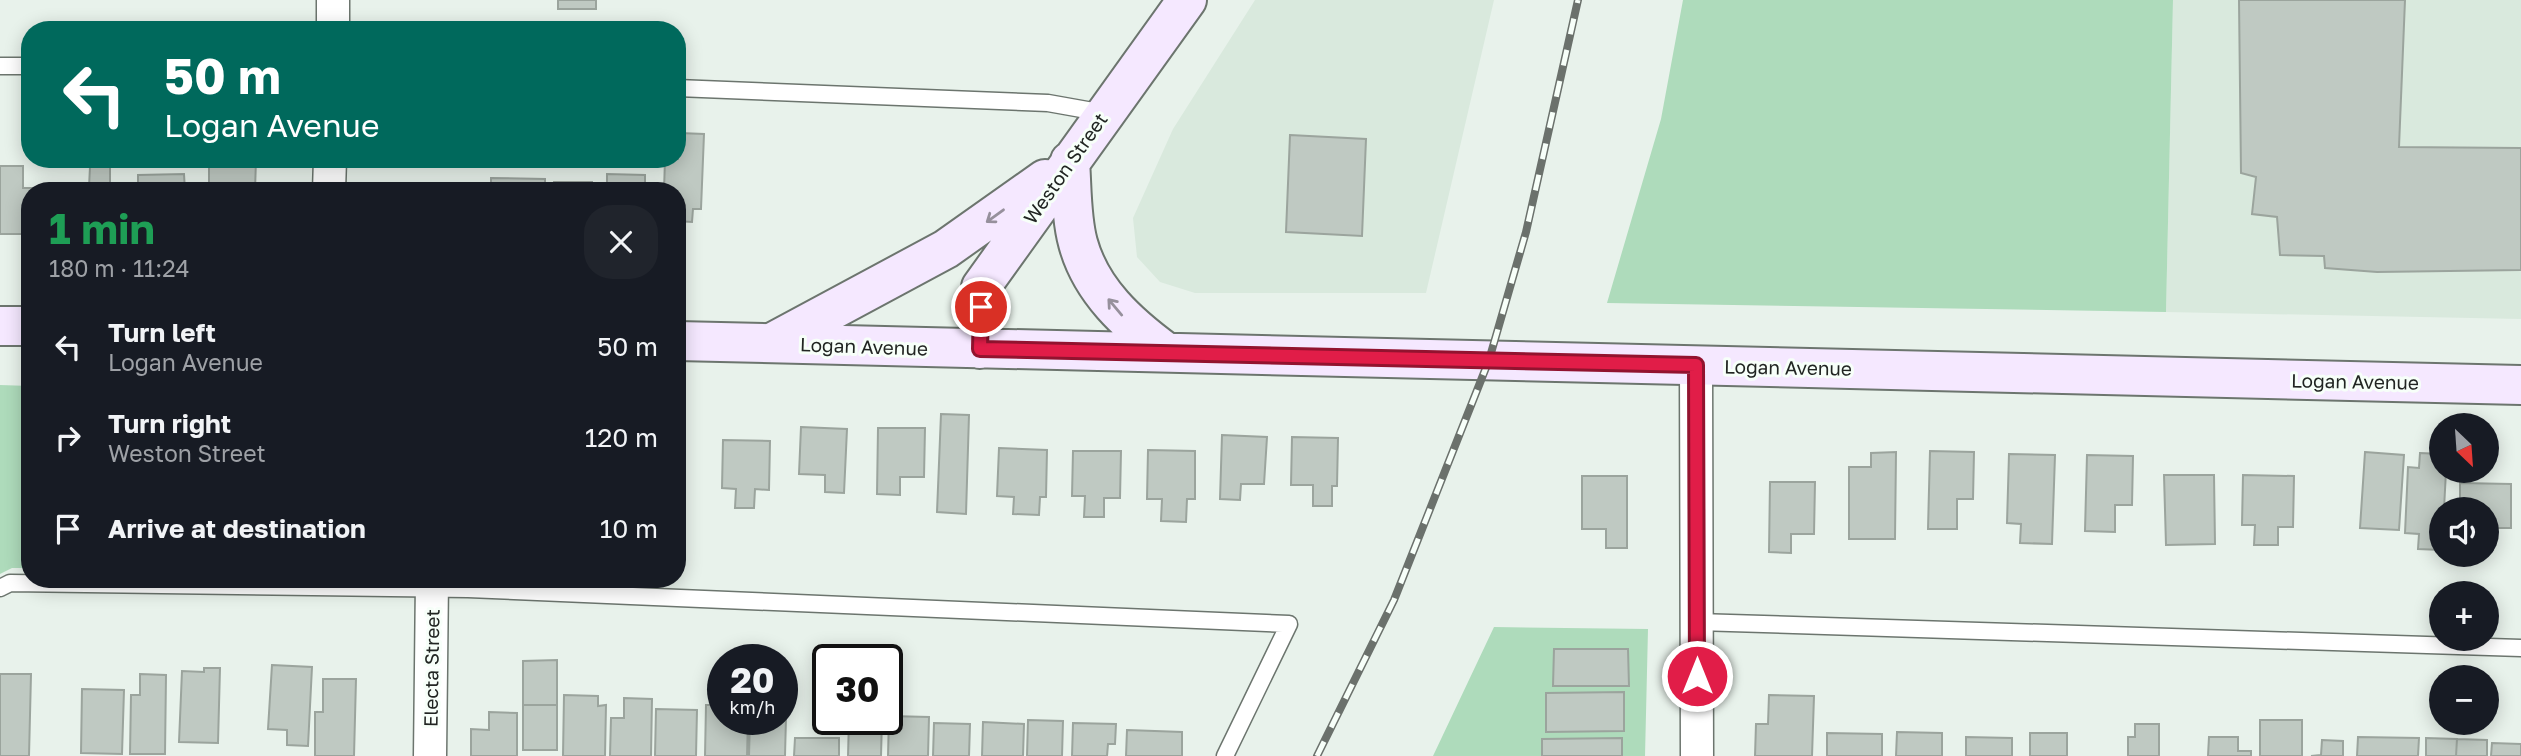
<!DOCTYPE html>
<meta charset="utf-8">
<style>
:root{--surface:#171b24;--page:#20242c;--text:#f1f3f6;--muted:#9ea1a6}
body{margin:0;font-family:"Golos Text",sans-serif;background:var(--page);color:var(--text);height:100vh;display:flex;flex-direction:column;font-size:26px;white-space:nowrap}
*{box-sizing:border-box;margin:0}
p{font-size:23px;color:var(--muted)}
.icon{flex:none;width:38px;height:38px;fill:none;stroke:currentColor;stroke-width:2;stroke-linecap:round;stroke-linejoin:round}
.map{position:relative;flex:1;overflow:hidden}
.panel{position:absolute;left:21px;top:182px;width:665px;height:406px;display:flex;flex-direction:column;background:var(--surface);border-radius:28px;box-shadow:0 4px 18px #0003}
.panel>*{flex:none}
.top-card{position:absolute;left:21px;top:21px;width:665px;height:147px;border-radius:28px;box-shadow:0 4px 18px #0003;background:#00695c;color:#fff;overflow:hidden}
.needle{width:46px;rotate:155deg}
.tools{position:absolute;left:2429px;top:413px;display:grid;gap:14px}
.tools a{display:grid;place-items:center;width:70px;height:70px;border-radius:50%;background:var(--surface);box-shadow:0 4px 18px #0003;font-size:35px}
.speed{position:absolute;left:707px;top:644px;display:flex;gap:14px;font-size:35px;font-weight:700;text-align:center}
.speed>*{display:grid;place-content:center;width:91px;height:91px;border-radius:50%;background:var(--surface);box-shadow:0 4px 18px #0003;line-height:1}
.speed small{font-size:18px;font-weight:400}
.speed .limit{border:4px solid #111;border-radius:10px;background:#fff;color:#111}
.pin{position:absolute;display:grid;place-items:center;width:60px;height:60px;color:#fff;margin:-30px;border:4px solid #fff;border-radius:50%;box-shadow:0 2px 7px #0007}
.me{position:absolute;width:77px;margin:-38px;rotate:0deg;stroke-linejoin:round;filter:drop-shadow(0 0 5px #0008)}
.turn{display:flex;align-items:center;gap:24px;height:147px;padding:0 28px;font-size:32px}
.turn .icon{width:91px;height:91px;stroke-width:2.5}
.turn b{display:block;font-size:49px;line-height:60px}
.round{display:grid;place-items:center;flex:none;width:74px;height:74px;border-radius:28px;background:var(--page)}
.overview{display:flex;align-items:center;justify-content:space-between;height:119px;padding:0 28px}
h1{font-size:42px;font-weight:700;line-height:52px;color:#1e9e55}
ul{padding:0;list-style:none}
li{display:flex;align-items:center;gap:21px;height:91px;padding:0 28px}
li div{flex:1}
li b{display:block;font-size:26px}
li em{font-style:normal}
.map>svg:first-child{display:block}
.built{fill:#d9e9dd}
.green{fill:#aedbbb}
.building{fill:#bfc9c2;stroke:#9ba49d;stroke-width:2}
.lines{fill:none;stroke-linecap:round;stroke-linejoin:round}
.lane-casing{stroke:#6c756e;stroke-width:19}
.street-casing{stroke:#6c756e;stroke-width:35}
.secondary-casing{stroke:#6c756e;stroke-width:42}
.lane{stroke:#fff;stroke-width:16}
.street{stroke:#fff;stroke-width:32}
.secondary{stroke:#f5e8ff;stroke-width:38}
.rail-casing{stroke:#6b716c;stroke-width:8}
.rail{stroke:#f7fff9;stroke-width:5;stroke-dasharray:16;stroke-linecap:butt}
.oneway{stroke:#96909c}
.route-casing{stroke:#92132f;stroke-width:18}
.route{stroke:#e11d48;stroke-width:12}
.labels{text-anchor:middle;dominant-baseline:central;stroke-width:6;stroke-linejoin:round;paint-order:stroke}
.street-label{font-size:19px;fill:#212522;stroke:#f7fff9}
</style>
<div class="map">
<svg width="2521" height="756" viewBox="0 0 2521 756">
<rect width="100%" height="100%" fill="#e8f2eb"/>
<path class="built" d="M1255 0H1494L1426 293H1195L1160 282 1137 257 1133 218 1173 129Z
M2173 0H2521V319L2166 312Z"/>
<path class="green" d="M1683 0H2173L2166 312 1607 303 1661 119Z
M0 385 30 386V568H12L0 574Z
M1494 627 1648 629 1645 756H1433Z"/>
<path class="building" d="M558 0H596V9H558Z
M2239 0H2405L2399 147 2521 148V270L2377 272 2325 268 2324 256 2280 255 2277 217 2252 214 2256 177 2241 173Z
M679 133 704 134 701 209H693L692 222 677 221V191H664L665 159H678Z
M1290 135 1366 139 1362 236 1286 232Z
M209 159H256L255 191H209Z
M0 166H23V188H45L30 191V234H0Z
M90 167H110V191H64V187H89Z
M184 174 185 191H138V175Z
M607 174 645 175V191H607Z
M491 178 545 179V191H491Z
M554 182H592V191H553Z
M941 414 969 415 966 514 937 512Z
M801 427 847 429 844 493 825 492V475L799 474Z
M878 428H925L924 477H900V495L877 494Z
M1222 435 1267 437 1264 484H1241L1240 500 1220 499Z
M1292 437 1338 438 1337 486H1332V506H1313V485H1291Z
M723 440 770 441 769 490 755 489 754 508H735L736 489 722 488Z
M999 448 1047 450 1046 497H1040L1039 515 1013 514 1014 497 997 496Z
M1148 450 1195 451V499H1187L1186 522 1161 521 1162 499H1147Z
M1073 451H1121L1120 498H1104V517H1084L1085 496H1072Z
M1930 451 1974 452 1973 499H1957V529H1928Z
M1896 452 1895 539H1849V467H1871V453Z
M2365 452 2404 455 2399 530 2360 528Z
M2420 453 2441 454V471H2446L2444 509H2441V550L2418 549 2419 534 2405 533 2408 467 2419 468Z
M2009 454 2055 455 2052 544 2020 543 2021 524 2007 523Z
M2087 455 2133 456 2132 505H2115V532L2085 531Z
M2164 475H2214L2215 544 2166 545Z
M2243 475 2294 476 2293 527H2278V545H2254L2255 525H2242Z
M1582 476H1627V548H1606V529H1582Z
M1770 482H1815L1814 534H1791V553L1769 552Z
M2460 483 2511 484V528H2493V550H2487V509H2460Z
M1554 649H1628L1629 686H1553Z
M557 660V705H523V661Z
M272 665 312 667 308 746 287 745V730L268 729Z
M204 668H220L218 743 179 742 182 671 204 672Z
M0 674H31L29 756H0Z
M140 674 166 675 165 754H130L131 695H140Z
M323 679H356L354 756H315V712H323Z
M82 689 124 690 122 754 81 753Z
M1624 692V731L1546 732V693Z
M564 695 598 696V706L606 705 605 756H563Z
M1769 695 1814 696 1812 756H1755L1756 724H1768Z
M624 698 652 699 651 756H610L611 718H624Z
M523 705H557V750H523Z
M706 705H723V719H748L747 756H705Z
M656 709 697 710 696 756H655Z
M489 712 517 713V756H471V729L489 730Z
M782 716 786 717 785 756H749L750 719H782Z
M889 716 929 717 928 756H888Z
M849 719H882L881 756H848Z
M1028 720 1063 721 1062 756H1027Z
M2260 720H2302V756H2260Z
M983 722 1024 724 1023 756H982Z
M934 723 970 724 969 756H933Z
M1073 723 1116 724 1115 744H1108L1107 756H1072Z
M2135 724H2159V756H2128V737H2135Z
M1127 730 1182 732V756H1126Z
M1897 732 1942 733V756H1896Z
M1827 733 1882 734V756H1827Z
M2030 733H2067V756H2030Z
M1966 737 2012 738V756H1966Z
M2209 737H2238V751H2251V756H2208Z
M2358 737 2419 738 2418 756H2357Z
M795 738H839V756H794Z
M1622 738V756H1542V739Z
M2426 738 2457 739 2456 756H2426Z
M2457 739 2487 740V756H2456Z
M2322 740 2343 741V756H2311L2321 755Z
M2492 743 2521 744V756H2491Z"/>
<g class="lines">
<g class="lane-casing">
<path id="lane" d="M0 66H30
M677 88 1048 103 1104 113
M0 588 10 583 468 589 1289 624 1225 756
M1697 622 2521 648"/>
</g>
<g class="street-casing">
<path id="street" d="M333 30V0
M329 191 330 159
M1696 365 1697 756
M430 756 432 579"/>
</g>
<g class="secondary-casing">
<path id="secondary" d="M1070 161C1072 188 1071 218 1078 243 1091 291 1128 324 1166 352
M0 326H30
M677 341 2521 385
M773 342 946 249 1045 179
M980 349 981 287 1187 0"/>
</g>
<use href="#lane" class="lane"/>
<use href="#street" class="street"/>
<use href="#secondary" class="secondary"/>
<g class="rail-casing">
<path id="rail" d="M1317 756 1394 600 1489 360 1526 232 1578 0"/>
</g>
<use href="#rail" class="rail"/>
</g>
<defs><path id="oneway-shaft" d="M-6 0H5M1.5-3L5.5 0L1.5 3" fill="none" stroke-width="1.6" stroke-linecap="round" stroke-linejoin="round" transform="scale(1.75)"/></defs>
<g class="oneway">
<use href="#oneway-shaft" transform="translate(995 216) rotate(144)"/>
<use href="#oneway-shaft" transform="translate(1115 307) rotate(-130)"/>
</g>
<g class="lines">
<g class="route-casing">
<path id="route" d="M981 307 980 349 1696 365 1697 676"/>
</g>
<use href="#route" class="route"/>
</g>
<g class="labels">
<g class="street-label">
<text transform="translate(1065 168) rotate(-55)">Weston Street</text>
<text transform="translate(864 346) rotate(2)">Logan Avenue</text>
<text transform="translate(1788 367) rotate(1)">Logan Avenue</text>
<text transform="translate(2355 381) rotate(1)">Logan Avenue</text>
<text transform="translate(431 668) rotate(-89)">Electa Street</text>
</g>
</g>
</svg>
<div class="tools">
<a><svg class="needle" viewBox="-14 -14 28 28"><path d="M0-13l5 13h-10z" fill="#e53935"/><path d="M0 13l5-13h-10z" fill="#9ea1a6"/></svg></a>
<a><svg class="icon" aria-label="sound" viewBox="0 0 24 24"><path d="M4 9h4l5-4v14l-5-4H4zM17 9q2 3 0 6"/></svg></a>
<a>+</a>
<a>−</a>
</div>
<div class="speed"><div>20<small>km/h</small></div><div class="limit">30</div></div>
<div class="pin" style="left:981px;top:307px;background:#d93025"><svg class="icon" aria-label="arrive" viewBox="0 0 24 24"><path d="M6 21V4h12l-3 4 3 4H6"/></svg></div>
<svg class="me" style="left:1697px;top:676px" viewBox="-20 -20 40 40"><circle r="17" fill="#e11d48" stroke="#fff" stroke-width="3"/><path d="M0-11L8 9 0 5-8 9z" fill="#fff"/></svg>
<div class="top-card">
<div class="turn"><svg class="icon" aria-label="left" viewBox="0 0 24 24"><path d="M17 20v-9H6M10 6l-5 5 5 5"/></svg><div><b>50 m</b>Logan Avenue</div></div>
</div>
<section class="panel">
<div class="overview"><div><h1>1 min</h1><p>180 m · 11:24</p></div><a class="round"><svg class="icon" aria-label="close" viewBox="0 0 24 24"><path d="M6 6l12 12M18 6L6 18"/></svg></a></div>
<ul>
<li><svg class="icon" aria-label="left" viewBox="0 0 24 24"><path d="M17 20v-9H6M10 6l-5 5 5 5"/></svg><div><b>Turn left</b><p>Logan Avenue</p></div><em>50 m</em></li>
<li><svg class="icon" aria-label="right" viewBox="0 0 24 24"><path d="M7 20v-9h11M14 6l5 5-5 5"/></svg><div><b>Turn right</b><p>Weston Street</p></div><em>120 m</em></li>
<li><svg class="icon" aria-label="arrive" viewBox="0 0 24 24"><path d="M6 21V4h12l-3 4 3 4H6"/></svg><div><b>Arrive at destination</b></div><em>10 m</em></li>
</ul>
</section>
</div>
